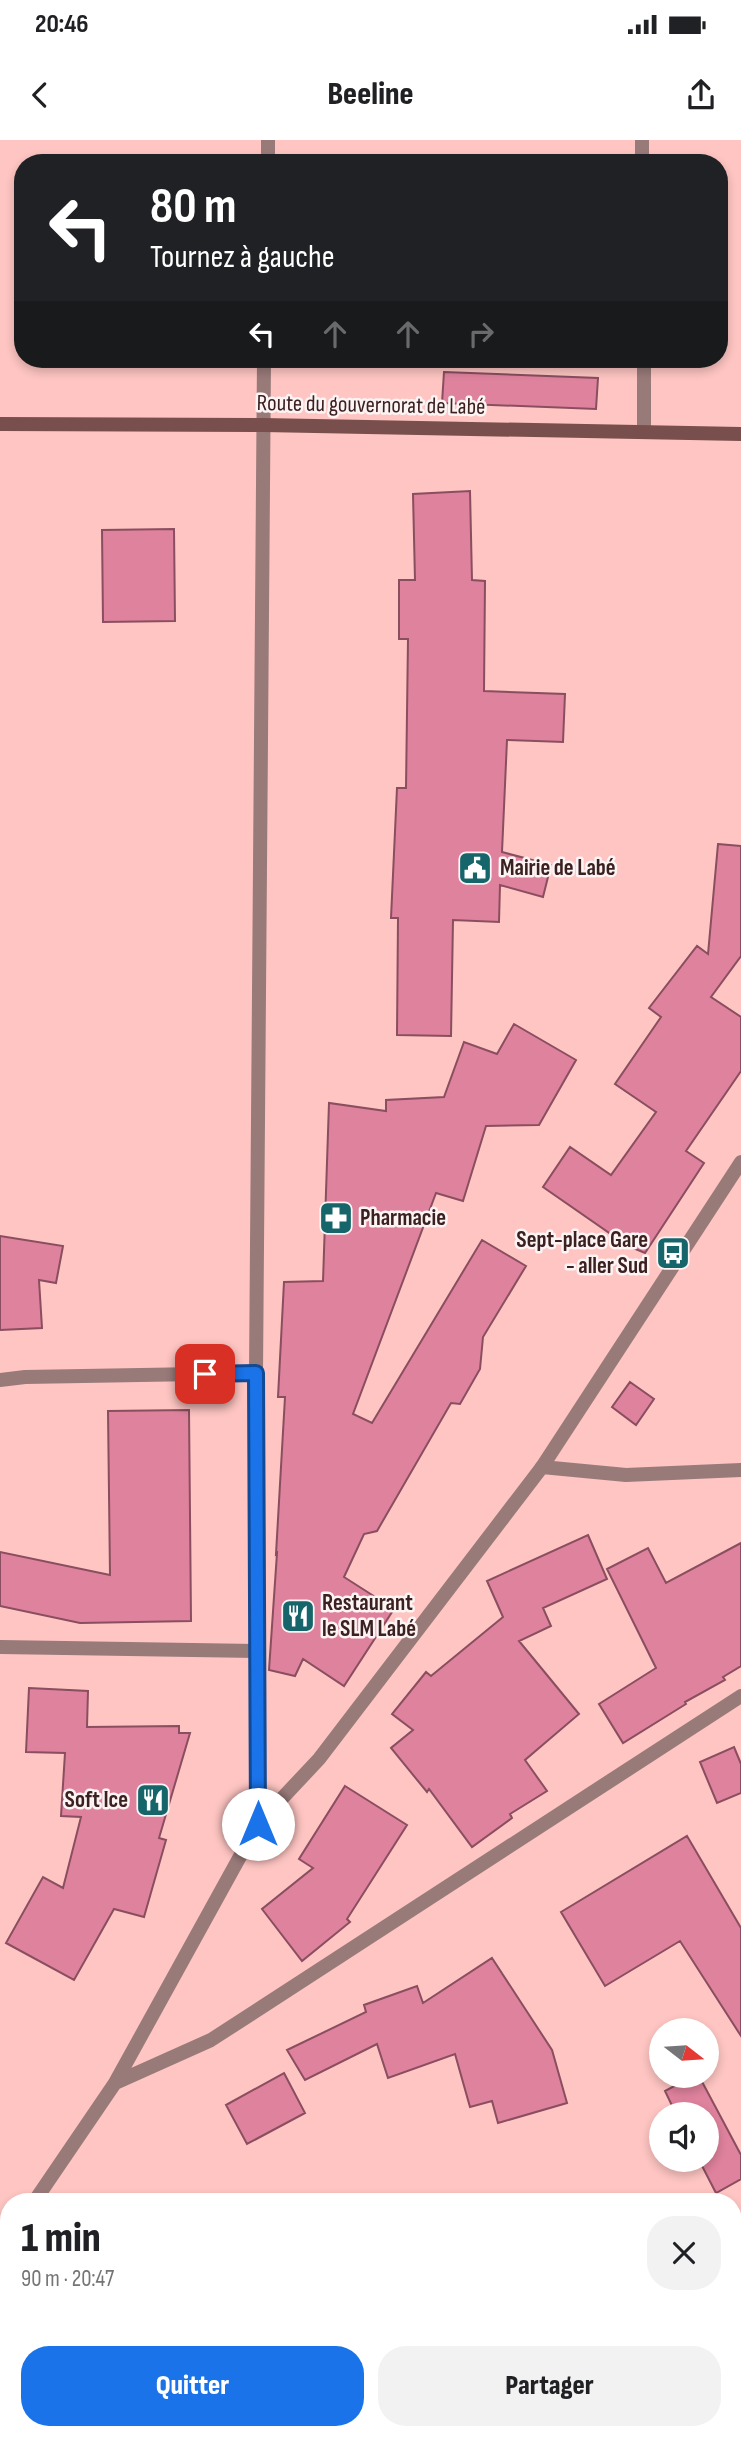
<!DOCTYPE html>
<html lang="fr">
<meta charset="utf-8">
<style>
:root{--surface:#fff;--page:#f2f2f2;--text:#202124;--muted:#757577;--accent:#1a73e8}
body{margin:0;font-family:"Sofia Sans Condensed",sans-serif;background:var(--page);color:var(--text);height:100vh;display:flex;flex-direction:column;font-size:26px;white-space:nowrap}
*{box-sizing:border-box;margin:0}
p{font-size:23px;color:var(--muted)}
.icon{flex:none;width:38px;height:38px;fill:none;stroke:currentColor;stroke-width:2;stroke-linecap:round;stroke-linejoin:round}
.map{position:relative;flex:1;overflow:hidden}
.drawer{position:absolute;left:0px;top:2053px;width:742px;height:247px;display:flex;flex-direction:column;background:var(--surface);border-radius:28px 28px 0 0;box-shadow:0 4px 10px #0003}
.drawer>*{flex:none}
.top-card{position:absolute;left:14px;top:14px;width:714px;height:214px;border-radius:28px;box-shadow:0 4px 10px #0003;background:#202124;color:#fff;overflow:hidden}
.needle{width:46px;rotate:107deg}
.tools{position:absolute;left:649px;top:1878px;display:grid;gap:14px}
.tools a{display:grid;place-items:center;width:70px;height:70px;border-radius:50%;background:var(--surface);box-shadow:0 4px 10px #0003;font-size:35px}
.pin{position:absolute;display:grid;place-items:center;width:60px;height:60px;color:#fff;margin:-30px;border-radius:14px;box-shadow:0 4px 10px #0006}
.me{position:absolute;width:77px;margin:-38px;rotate:0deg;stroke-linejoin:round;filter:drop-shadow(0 0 5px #0008)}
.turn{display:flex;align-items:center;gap:24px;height:147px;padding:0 21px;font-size:32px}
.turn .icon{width:91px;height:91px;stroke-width:2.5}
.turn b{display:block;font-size:49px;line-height:60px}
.lanes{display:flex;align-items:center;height:66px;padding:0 21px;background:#0003;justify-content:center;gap:35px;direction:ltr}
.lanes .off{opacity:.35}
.round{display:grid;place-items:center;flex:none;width:74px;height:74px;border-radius:28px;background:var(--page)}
.head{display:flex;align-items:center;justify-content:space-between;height:119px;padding:0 21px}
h1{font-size:42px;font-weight:800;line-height:52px}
.button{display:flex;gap:14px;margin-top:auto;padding:14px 21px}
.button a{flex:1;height:80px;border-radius:28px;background:var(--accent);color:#fff;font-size:28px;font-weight:800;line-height:80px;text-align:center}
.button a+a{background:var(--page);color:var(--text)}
.status{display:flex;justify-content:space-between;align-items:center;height:49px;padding:0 35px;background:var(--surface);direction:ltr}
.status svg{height:19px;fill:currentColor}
header{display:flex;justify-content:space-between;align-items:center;height:91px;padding:0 21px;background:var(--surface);font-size:32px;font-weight:800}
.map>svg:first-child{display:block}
.building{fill:#df829d;stroke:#894e5f;stroke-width:2}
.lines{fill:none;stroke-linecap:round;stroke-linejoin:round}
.lane{stroke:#987a79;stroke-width:14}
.street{stroke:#987a79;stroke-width:14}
.secondary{stroke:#784f4d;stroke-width:14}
.route-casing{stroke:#114b97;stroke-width:18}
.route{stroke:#1a73e8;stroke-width:12}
.labels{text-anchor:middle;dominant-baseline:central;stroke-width:5;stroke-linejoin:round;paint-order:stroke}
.street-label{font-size:23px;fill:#3b2020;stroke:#fcf4f4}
.poi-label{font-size:23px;font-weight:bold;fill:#3b2020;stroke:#fcf4f4;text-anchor:start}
</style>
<div class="status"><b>20:46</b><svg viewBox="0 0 49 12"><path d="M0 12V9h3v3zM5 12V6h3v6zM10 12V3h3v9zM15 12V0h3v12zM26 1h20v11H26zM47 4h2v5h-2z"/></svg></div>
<header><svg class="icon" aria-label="back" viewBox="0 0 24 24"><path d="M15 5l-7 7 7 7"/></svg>Beeline<svg class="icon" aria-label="share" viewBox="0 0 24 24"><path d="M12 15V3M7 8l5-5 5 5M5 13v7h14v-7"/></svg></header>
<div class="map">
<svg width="741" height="2299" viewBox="0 0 741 2299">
<rect width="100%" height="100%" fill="#fec5c2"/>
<path class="building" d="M444 232 598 238 596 269 442 263Z
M470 351 472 440 485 441 484 551 565 554 563 602 507 600 502 712 551 725 543 757 500 745 499 782 453 780 451 896 397 895 398 778H391L397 648H406L408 499H399V440H415L413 354Z
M174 389 175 481 103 482 102 390Z
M718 704 741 706V816L711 857 741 877V931L686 1011 704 1023 645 1113 611 1099 612 1095 543 1047 570 1007 611 1035 656 972 615 944 661 877 649 868 697 806 708 814Z
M514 884 576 920 539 985 486 986 463 1061 436 1053 353 1274 372 1283 482 1100 526 1126 483 1197 480 1229 460 1264 451 1263 377 1391 364 1394 344 1437 394 1469 344 1546 303 1519 295 1536 269 1530 277 1413 276 1414 285 1257H278L284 1142 323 1141 329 963 386 971V960L444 957 464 902 497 914Z
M0 1096 63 1106 56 1143 39 1140 42 1188 0 1190Z
M630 1242 654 1259 636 1285 612 1267Z
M189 1270 191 1481 80 1483 0 1466V1412L110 1435 108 1271Z
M588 1395 607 1439 543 1468 551 1486 519 1501 579 1574 525 1620 547 1651 510 1674 512 1678 472 1707 429 1649 427 1652 391 1608 413 1590 392 1574 426 1532 431 1536 503 1477 487 1441Z
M741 1403V1526L723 1537 725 1540 685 1562 686 1564 623 1603 599 1564 656 1528 607 1429 648 1408 666 1443Z
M29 1548 88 1551 87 1587 179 1586V1593H190L159 1698 166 1700 144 1777 114 1769 74 1840 6 1803 43 1737 63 1748 81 1677 61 1676 65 1613 26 1612Z
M734 1607 741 1624V1653L717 1663 700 1622Z
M345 1646 407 1685 347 1779 350 1782 302 1821 262 1769 313 1728 299 1719Z
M687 1696 741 1788V1896L680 1801 605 1846 561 1772Z
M492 1818 552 1910 567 1963 498 1983 492 1961 470 1967 455 1914 388 1938 377 1904 305 1940 287 1910 366 1872 364 1865 417 1846 423 1863Z
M284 1933 305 1973 247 2004 226 1965Z
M693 1936H699L741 2015V2039L716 2053 699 2020H707V1974H676L665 1951Z"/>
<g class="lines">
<path class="lane" d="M542 1327 626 1335 741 1330
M0 1507 258 1511"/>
<path class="street" d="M642 0V23
M268 23V0
M644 219V292
M0 1240 25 1237 256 1233
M258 1684 256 1233 264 219
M115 1943 211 1900 741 1556
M34 2062 115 1943 258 1684 319 1619 542 1327 741 1022
M0 2111 9 2098"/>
<path class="secondary" d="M0 284 263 285 741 294"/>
</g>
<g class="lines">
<g class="route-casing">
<path id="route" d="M205 1234 256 1233 258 1684"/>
</g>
<use href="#route" class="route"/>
</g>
<defs>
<g id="civic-square" transform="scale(1.75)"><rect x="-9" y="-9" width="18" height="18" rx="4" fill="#16656a" stroke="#fcf4f4"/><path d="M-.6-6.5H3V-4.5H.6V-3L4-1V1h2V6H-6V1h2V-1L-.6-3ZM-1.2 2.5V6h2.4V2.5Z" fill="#fff"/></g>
<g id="pharmacy-square" transform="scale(1.75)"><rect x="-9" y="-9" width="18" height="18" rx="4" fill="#16656a" stroke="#fcf4f4"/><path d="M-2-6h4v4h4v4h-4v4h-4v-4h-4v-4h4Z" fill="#fff"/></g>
<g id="bus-square" transform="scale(1.75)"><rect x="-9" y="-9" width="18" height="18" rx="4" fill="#16656a" stroke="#fcf4f4"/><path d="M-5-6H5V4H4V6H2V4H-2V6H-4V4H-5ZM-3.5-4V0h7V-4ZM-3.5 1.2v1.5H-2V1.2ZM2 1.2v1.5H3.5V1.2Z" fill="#fff"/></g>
<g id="restaurant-square" transform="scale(1.75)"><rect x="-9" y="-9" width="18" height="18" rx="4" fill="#16656a" stroke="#fcf4f4"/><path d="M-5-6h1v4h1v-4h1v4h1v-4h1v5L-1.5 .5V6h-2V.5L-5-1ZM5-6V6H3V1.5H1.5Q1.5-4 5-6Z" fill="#fff"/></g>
</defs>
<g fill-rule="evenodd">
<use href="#civic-square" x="475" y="728"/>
<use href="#pharmacy-square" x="336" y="1078"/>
<use href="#bus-square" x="673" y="1113"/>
<use href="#restaurant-square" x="298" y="1476"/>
<use href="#restaurant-square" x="153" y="1660"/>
</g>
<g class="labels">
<g class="street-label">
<text transform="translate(371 265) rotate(1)">Route du gouvernorat de Labé</text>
</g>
<g class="poi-label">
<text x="500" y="728">Mairie de Labé</text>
<text x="360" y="1078">Pharmacie</text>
<text x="648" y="1100" text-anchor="end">Sept-place Gare<tspan x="648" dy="26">- aller Sud</tspan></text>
<text x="322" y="1463">Restaurant<tspan x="322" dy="26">le SLM Labé</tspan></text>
<text x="128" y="1660" text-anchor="end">Soft Ice</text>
</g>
</g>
</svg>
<div class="tools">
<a><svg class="needle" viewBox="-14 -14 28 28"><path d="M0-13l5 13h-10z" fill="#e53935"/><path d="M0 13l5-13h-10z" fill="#757577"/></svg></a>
<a><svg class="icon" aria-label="sound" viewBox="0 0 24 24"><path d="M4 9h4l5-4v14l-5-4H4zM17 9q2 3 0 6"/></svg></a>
</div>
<div class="pin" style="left:205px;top:1234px;background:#d93025"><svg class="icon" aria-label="arrive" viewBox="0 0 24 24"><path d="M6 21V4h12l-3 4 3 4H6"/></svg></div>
<svg class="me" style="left:258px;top:1684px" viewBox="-20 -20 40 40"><circle r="19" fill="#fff"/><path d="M0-13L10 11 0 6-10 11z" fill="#1a73e8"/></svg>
<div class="top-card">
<div class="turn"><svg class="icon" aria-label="left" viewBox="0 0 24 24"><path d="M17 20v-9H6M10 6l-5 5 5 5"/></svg><div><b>80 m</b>Tournez à gauche</div></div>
<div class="lanes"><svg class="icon" aria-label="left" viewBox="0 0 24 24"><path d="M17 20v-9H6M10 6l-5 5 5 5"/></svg><svg class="icon off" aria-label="ahead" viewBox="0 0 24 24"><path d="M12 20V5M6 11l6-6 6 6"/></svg><svg class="icon off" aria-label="ahead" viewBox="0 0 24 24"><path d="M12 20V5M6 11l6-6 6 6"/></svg><svg class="icon off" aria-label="right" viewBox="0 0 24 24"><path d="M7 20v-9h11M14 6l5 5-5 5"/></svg></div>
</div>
<section class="drawer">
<div class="head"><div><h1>1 min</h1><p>90 m · 20:47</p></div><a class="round"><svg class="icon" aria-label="close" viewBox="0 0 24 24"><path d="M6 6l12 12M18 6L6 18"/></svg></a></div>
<div class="button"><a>Quitter</a><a>Partager</a></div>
</section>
</div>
